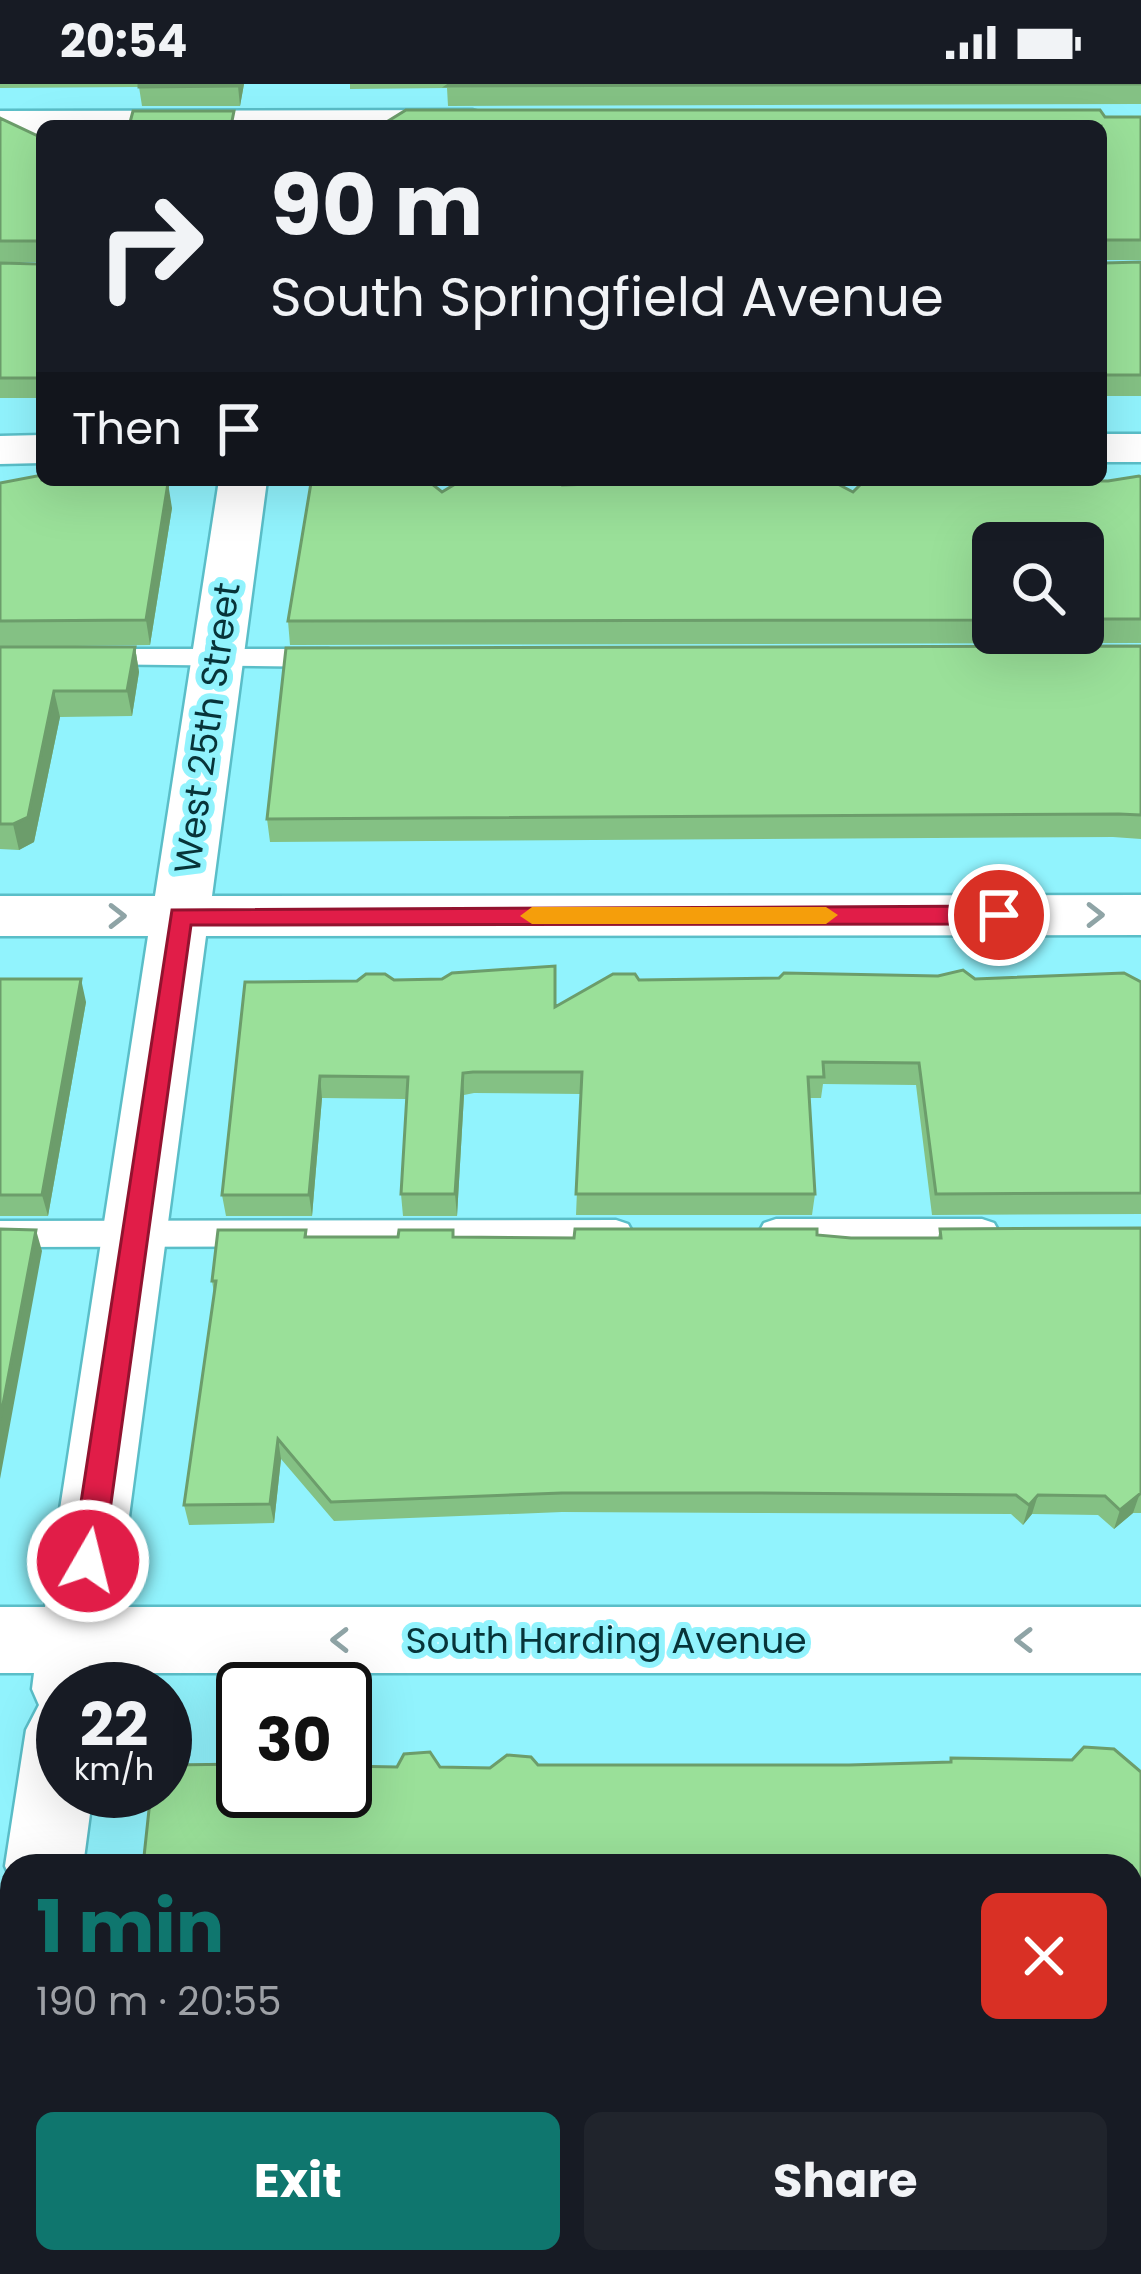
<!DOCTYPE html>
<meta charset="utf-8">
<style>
:root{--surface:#171b24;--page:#20242c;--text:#f1f3f6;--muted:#9ea1a6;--accent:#0f766e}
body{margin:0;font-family:Poppins,sans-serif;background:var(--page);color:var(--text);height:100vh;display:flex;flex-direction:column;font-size:45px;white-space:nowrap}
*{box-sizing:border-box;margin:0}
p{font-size:39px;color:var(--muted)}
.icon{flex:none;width:66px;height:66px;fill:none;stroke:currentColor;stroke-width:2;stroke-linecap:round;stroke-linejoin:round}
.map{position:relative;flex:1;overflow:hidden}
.details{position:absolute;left:0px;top:1770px;width:1143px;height:420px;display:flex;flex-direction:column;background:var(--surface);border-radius:36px 36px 0 0;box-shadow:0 12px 48px #0002}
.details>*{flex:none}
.top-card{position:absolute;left:36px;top:36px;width:1071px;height:366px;border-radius:18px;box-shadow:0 12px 48px #0002;background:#171b24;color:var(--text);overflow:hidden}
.fabs{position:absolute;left:972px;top:438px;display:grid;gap:24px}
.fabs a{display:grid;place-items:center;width:132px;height:132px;border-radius:18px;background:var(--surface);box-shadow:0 12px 48px #0002;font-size:60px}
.speed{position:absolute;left:36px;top:1578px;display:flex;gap:24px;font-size:60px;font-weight:700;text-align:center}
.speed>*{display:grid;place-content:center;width:156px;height:156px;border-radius:50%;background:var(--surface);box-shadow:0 12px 48px #0002;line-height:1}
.speed small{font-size:30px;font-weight:400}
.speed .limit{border:6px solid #111;border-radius:18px;background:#fff;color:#111}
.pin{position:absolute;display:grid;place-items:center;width:102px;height:102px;color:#fff;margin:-51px;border:6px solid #fff;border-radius:50%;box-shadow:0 3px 12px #0007}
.me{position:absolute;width:132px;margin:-66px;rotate:8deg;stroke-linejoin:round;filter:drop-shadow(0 0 9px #0008)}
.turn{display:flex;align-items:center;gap:42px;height:252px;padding:0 36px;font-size:54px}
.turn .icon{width:156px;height:156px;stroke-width:2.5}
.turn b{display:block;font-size:84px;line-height:102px}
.then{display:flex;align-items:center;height:114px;padding:0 36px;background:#0003;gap:24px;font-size:45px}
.round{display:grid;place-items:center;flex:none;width:126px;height:126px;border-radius:18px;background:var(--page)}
.head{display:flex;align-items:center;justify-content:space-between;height:204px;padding:0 36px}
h1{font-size:72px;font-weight:700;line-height:90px;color:var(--accent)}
.button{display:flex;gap:24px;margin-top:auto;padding:24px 36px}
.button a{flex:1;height:138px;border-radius:18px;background:var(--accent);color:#fff;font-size:48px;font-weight:700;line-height:138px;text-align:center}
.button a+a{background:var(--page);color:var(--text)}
.status{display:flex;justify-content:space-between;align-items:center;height:84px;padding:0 60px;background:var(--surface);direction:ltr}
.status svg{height:33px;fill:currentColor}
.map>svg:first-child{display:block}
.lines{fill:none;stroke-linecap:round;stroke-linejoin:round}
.lane-casing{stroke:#5abec8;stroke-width:5}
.street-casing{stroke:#5abec8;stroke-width:5}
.lane{fill:#fff;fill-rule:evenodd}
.street{fill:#fff;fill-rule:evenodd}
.wall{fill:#84c184;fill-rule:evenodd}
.shaded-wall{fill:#6c9d6b}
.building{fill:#9ae099;stroke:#6c9d6b;stroke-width:3}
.oneway{stroke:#8fa4a6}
.route{fill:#e11d48;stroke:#92132f;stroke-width:3}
.slow{fill:#f59e0b}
.labels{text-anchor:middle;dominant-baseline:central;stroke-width:12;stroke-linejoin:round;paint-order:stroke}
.street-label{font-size:36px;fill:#073439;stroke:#91f3fd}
</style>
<div class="status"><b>20:54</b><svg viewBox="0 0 49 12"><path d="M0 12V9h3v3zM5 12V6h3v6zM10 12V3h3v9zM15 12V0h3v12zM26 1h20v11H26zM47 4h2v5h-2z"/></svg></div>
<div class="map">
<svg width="1141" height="2190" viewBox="0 0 1141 2190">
<rect width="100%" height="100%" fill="#91f3fd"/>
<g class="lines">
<g class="lane-casing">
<path id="lane" d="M93 565H329L343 574 329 583 83 580 79 574Z
M776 1135H982L994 1139 999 1148 994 1157 982 1161H776L764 1157 759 1148 764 1139Z
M616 1136 628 1140 633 1149 628 1158 616 1162 0 1163V1137Z
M1131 2074H1141V2118H1131Z
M681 2178H878L883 2190H680Z"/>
</g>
<g class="street-casing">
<path id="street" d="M472 26 486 30 492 38 489 42H42V51H0V27Z
M1101 350H1141V378H1101Z
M42 351V379L0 380V352Z
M219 396H267L212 812 1141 811V851L206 852 117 1523H1141V1589H108L106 1605H63V1707H93L83 1782H12V1798L5 1782 26 1646 39 1621 32 1605 34 1589H0V1523H45L148 852H0V812H155Z
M12 1961V2123L0 2128V1966Z"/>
</g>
<use href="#lane" class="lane"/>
<use href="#street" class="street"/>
</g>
<path class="wall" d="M0 0H244L240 22H142L139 3 0 4Z
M350 0H1141V20L448 22 447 4 350 5Z
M1105 33H1141V176H1104L1105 179 1141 178V312H1101V42Z
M0 34 42 54V314H0V179L38 180 39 178H0Z
M1141 393V559L290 561 288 537 442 408 493 399H661L853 408 899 398 1108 397ZM993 459H1083V549H993Z
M0 399 172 424 150 561 0 563Z
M1141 562V755L1113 753 270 758 267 735Z
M0 563H135L139 588 132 632 60 633 34 758 19 766 0 765Z
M0 895 86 918 48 1132H0Z
M975 895 1141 898V1130L932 1131 916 1001 823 1000 821 1014H809L815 1110 812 1131H576L581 1010 474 1009 464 1011 457 1132H403L401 1110 406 1015 322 1014 312 1132H226L222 1111 394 896 555 923 639 896Z
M1141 1144V1429H1133L1114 1445 1098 1431 1032 1430 1023 1441 1011 1430 756 1429 562 1428 334 1437 281 1375 274 1439 189 1441 184 1421 214 1209 212 1197 306 1146 307 1153 574 1154 817 1151 851 1154H938L940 1145Z
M951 1674 1141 1688V1858H1131V1782L440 1683 849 1681 950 1678Z
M1131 1953H1141V2053H1131Z"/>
<path class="shaded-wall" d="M238 0H244L240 22 238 2Z
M168 399 172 424 150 561 146 536Z
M135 563 139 588 132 632 127 607Z
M54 607 60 633 34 758 19 766 13 740Z
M81 895 86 918 48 1132 42 1111Z
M463 989 464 1011 457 1132 455 1110Z
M320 992 322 1014 312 1132 309 1111Z
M36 1146 42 1167 0 1395V1336Z
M278 1355 281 1375 274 1439 270 1420Z
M1140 1409 1133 1429 1114 1445 1120 1426Z
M1038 1411 1032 1430 1023 1441 1029 1421Z"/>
<path class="building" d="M139 0H238V2L139 3Z
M450 0H1141L447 2Z
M406 26H1100L1105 33H1141V156H1105L1101 160V42H380Z
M133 27H234L231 42H129Z
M0 34 42 54V161L38 157H0Z
M1101 163 1105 179 1141 178V291H1101Z
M42 165V294H0V179L38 180Z
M42 391V396H161L168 399 146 536 0 537V399Z
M1139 392 1141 393V535H1083V459H993V536L288 537 311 399 427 396 442 408 462 396H479L493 399 526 396H553L562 401 593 400 599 396 661 399 664 396H830L853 408 865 396 899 398 935 396 1108 397Z
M1141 562V731L1119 730 267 735 286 564Z
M0 563H135L127 607H54L28 733 13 740H0Z
M555 882V923L613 890H635L639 896 779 894 784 889 938 892 963 886 975 895 1124 889 1141 898V1109L936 1110 919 979 823 978 824 993H808L815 1110H576L582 988H473L463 989 455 1110H401L408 993 320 992 309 1111H222L245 898 357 897 366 890H385L394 896 442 895 452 889Z
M0 895H81L42 1111H0Z
M1141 1144V1409L1120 1426 1105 1412 1038 1411 1029 1421 1016 1411 759 1409H562L331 1418 278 1355 270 1420 184 1421 216 1197H212L218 1146H306L305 1153H398L399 1146H453V1153L574 1154 575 1145H817V1151L851 1154H941L940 1145Z
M0 1145 36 1146 0 1336Z
M1084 1663 1114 1665 1141 1688V1840H1131V1782H143L151 1707H165V1684L171 1681 243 1680V1707H345V1682L397 1683 404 1670 430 1668 440 1683 490 1684 507 1671 531 1673 538 1681H849L951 1678V1674L1072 1676Z
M1131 1953H1141V2037H1131Z
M100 2178H658V2190H98Z"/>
<defs><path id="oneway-chevron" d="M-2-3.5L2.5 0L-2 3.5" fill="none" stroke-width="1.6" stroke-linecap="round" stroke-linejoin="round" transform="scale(3)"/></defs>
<g class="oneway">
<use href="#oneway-chevron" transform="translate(1095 831)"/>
<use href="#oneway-chevron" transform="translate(117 832)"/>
<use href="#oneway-chevron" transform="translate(340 1556) rotate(180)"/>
<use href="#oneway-chevron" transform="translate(1024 1556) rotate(180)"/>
</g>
<path class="route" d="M999 822 1012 831 999 840 191 841 103 1477 99 1486 88 1490 77 1486 72 1477 172 826Z"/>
<path class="slow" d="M532 823H826L838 831 826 840H532L520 832Z"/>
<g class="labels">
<g class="street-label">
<text transform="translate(207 644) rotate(-82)">West 25th Street</text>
<text x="606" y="1556">South Harding Avenue</text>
</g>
</g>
</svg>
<div class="fabs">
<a><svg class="icon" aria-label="search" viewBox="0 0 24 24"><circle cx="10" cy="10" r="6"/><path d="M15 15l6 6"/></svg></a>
</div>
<div class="speed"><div>22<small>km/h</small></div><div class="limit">30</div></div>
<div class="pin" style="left:999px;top:831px;background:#d93025"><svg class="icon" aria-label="arrive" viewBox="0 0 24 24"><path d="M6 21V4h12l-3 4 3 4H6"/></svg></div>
<svg class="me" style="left:88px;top:1477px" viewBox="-20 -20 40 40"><circle r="17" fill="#e11d48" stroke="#fff" stroke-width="3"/><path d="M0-11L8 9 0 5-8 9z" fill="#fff"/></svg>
<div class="top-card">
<div class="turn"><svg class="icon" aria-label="right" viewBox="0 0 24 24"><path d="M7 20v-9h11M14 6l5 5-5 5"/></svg><div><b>90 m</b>South Springfield Avenue</div></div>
<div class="then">Then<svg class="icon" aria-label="arrive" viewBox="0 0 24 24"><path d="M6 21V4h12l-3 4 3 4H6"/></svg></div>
</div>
<section class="details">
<div class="head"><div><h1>1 min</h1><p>190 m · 20:55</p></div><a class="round" style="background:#d93025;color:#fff"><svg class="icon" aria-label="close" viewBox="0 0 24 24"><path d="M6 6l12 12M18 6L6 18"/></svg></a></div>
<div class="button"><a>Exit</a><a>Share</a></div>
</section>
</div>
